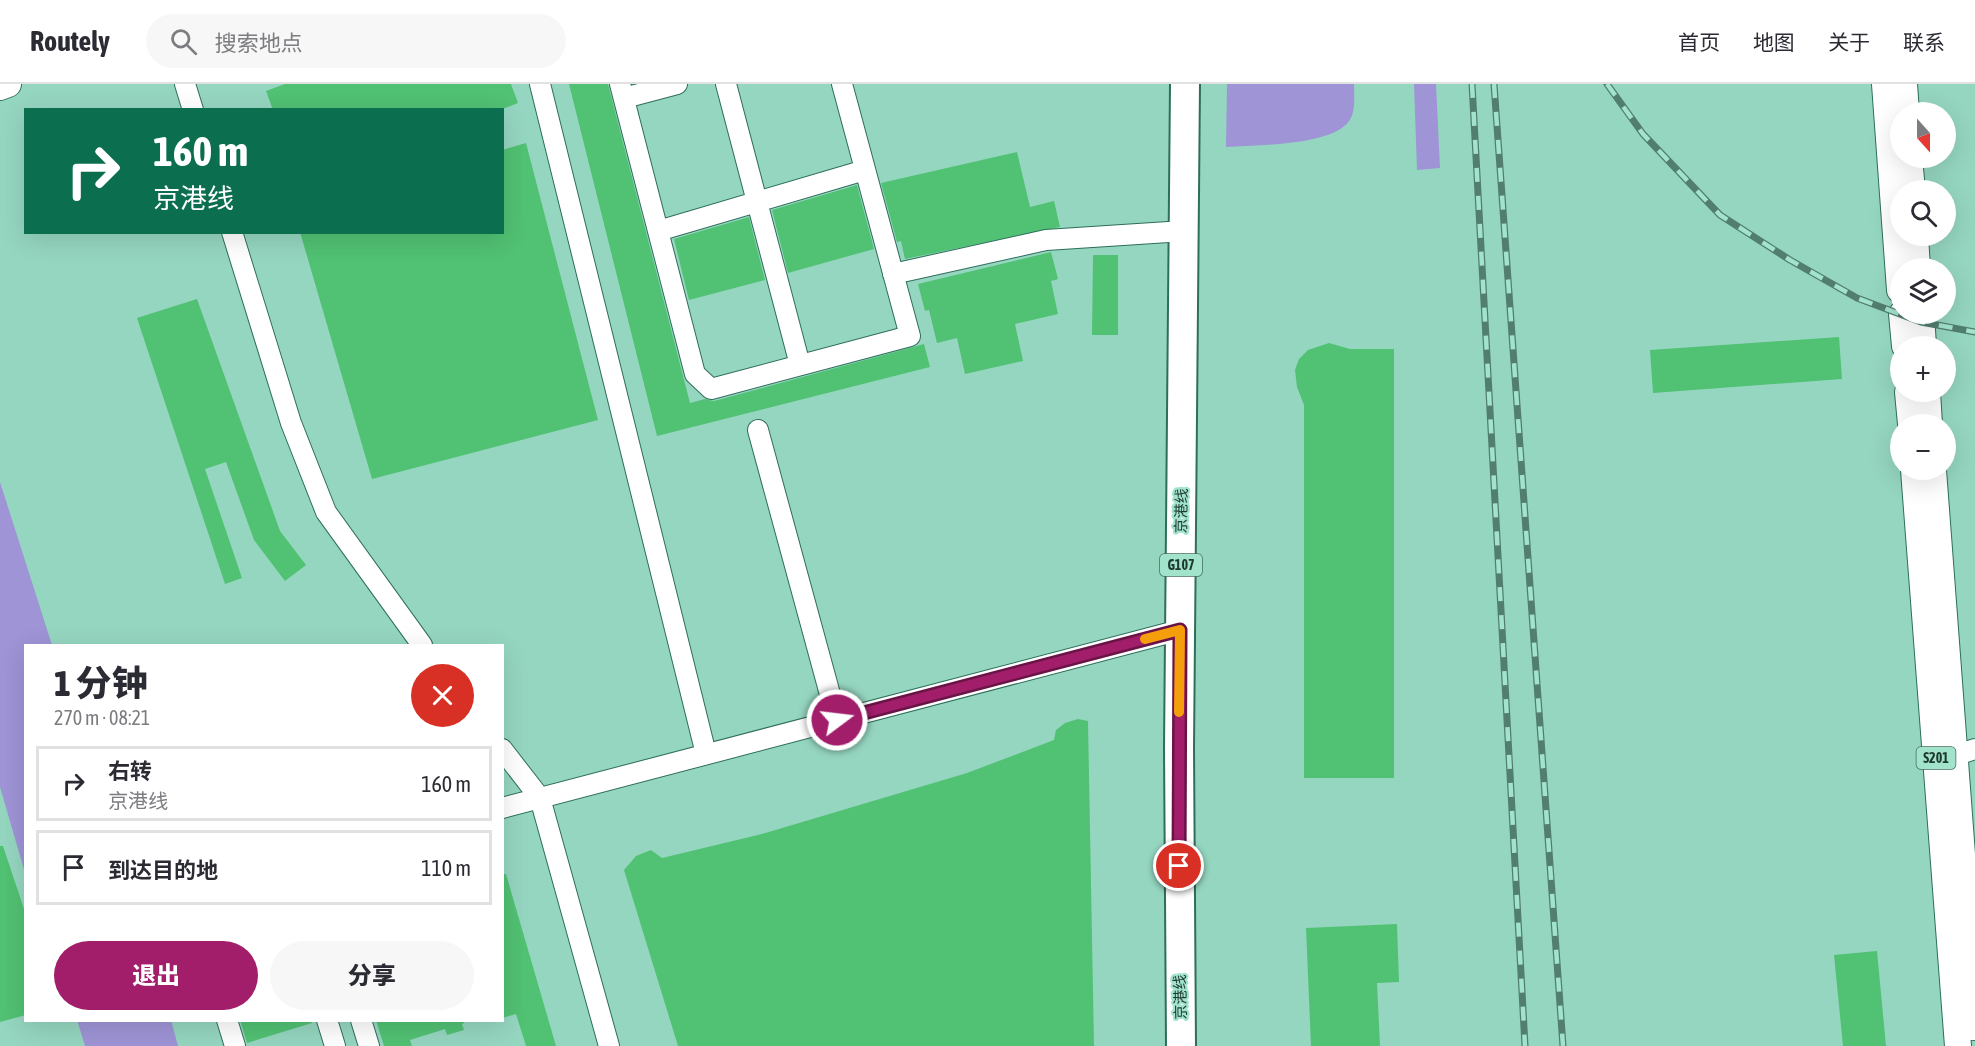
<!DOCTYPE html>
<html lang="zh">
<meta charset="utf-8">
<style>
:root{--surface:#fff;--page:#f7f7f7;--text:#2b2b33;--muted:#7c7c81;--line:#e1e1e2;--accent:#a21e6b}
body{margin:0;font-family:"Asap Condensed","Noto Sans SC",sans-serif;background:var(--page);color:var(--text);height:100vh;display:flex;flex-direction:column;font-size:22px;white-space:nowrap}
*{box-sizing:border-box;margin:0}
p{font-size:20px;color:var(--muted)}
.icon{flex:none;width:33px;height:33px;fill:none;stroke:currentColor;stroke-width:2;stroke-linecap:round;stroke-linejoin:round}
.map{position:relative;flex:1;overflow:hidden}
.panel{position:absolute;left:24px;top:560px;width:480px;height:378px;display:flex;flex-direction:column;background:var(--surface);border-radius:0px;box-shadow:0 6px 24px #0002}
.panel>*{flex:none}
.guide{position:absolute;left:24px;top:24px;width:480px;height:126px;border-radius:0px;box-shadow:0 6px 24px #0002;background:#0b6e4f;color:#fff;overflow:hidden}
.needle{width:39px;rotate:159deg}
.controls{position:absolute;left:1890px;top:18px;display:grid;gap:12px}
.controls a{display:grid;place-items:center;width:66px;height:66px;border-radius:50%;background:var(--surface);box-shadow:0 6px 24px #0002;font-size:30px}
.pin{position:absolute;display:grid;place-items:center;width:51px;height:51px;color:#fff;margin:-26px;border:3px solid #fff;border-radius:50%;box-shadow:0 2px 6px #0007}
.me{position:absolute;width:66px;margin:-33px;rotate:75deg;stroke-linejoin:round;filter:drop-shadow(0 0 4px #0008)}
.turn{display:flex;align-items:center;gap:21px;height:126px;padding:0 30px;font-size:27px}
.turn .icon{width:78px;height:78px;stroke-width:2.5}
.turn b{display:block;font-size:42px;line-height:51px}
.round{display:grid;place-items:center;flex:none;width:63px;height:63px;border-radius:32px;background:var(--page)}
.head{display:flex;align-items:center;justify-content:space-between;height:102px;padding:0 30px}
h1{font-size:36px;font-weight:800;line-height:45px}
.primary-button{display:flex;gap:12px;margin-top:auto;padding:12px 30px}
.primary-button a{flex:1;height:69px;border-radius:36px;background:var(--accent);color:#fff;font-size:24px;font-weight:800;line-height:69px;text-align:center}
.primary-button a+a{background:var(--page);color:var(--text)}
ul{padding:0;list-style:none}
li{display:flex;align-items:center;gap:18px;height:75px;margin:0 12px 9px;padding:0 18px;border:3px solid var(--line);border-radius:0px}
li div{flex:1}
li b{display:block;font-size:22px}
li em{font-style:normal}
header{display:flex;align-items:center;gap:36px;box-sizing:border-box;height:84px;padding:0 30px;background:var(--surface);border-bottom:2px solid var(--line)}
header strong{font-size:28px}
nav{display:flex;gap:33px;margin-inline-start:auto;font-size:21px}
.search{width:420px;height:54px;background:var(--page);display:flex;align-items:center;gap:15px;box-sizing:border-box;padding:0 21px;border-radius:33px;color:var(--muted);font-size:22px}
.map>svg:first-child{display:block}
.green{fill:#9e94d6}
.building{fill:#51c173}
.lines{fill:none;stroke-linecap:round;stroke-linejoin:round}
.minor-casing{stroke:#2e6e5b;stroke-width:22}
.major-casing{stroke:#2e6e5b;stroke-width:28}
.highway-casing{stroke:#2e6e5b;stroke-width:32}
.minor{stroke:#fff;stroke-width:20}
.major{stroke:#fff;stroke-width:26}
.highway{stroke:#fff;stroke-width:28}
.rail-casing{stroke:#527e6f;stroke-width:7}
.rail{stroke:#a2e3cc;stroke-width:4.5;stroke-dasharray:14;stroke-linecap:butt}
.route-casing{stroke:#691446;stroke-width:15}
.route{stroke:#a21e6b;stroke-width:10}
.slow{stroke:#f59e0b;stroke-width:10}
.labels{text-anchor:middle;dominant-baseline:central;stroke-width:4.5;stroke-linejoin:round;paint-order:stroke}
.shield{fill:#a2e3cc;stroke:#466c5f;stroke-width:1.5}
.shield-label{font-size:14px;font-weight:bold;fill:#1e3930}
.street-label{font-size:15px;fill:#1e3930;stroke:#a2e3cc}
</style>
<header>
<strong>Routely</strong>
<div class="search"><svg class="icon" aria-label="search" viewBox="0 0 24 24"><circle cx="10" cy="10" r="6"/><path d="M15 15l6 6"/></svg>搜索地点</div>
<nav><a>首页</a><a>地图</a><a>关于</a><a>联系</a></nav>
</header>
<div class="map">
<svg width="1975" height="962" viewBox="0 0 1975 962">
<rect width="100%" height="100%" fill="#95d6c0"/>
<path class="green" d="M1227 0H1354C1354 11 1356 28 1349 37 1332 62 1255 61 1226 63Z
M1414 0H1436L1440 84 1417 86Z
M0 398 52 561H26L25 789 0 703Z
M77 936H171L178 962H85Z"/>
<path class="building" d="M285 0H511L518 19 500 26H273L266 7Z
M569 0H608L690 319 705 315 714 317 924 260 930 283 657 352Z
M526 59 598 336 372 395 300 148H502V66Z
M1017 68 1030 123 1054 117 1060 143 905 175 901 157 897 158 881 99Z
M857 101 874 165 788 189 772 126Z
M749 133 765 196 689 216 674 155Z
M1051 168 1058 195 1051 197 1058 230 1015 240 1023 277 965 290 957 254 937 259 929 226 925 227 918 200Z
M1093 171H1118V251H1092Z
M197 215 280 447 306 481 285 497 254 456 226 378 205 385 242 494 225 500 137 234Z
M1839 253 1842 295 1653 309 1650 266Z
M1329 259 1350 265H1394V694H1304V321L1297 303 1295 286 1299 275 1308 266Z
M1078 635 1088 637 1094 962H678L624 786 636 772 651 766 662 774 762 750 967 689 1054 656 1056 646 1065 639Z
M0 762H3L26 831V931L0 938Z
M502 790H506L556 962H526L516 930 502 934Z
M1397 840 1399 898 1377 899 1380 962H1311L1306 844Z
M1877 867 1886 962H1843L1834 871Z
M240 936H312V939L247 959Z
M376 936H464V939L462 940 464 946 447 951 445 945 410 956 412 962H384Z"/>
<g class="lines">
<g class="minor-casing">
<path id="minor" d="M185 0 193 26
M540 0 706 670
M620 0 695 290 711 305 910 252 842 0
M726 0 800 281
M624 14 677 0
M658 147 865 86
M232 148 291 339 326 428 422 561
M893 190 1046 156 1184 147
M758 346 837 636
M502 665 540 714 609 962
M1954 672 1975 665
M502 724 1180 546
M227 936 235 962
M327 936 335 962
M361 936 369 962"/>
</g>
<g class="major-casing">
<path id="major" d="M1885 0 1900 206
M1904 0 1906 28
M0 3 8 0
M1909 74 1912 106
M1915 152 1917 184
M1902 230 1905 262
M1921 230 1923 262
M1908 308 1911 340
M1927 308 1929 340
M1914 386 1958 962
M1933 386 1975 943"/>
</g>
<g class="highway-casing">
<path id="highway" d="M1181 962 1179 664 1185 0"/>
</g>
<use href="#minor" class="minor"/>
<use href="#major" class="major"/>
<use href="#highway" class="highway"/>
<g class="rail-casing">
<path id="rail" d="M1472 0 1525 962
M1494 0 1563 962
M1607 0 1643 50 1720 131 1790 176 1857 214 1921 238 1975 248"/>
</g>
<use href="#rail" class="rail"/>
</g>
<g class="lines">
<g class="route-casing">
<path id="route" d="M837 636 1180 546 1179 782"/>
</g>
<use href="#route" class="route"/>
<path class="slow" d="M1145 555 1180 546 1179 628"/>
</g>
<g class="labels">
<g class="shield">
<rect x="1160" y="470" width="42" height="22" rx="4.5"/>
<rect x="1916.5" y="663" width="39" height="22" rx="4.5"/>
</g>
<g class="shield-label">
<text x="1181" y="481">G107</text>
<text x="1936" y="674">S201</text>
</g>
<g class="street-label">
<text transform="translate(1181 427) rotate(-89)">京港线</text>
<text transform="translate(1180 913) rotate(-91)">京港线</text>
</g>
</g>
</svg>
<div class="controls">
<a><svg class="needle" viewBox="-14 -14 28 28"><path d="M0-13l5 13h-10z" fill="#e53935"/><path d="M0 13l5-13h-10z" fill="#7c7c81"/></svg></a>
<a><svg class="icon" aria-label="search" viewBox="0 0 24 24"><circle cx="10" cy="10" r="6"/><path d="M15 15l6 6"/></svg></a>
<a><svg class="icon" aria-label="layers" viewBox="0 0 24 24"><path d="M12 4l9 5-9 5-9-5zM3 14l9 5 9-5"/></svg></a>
<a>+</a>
<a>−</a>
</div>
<div class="pin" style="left:1179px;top:782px;background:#d93025"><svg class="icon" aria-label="arrive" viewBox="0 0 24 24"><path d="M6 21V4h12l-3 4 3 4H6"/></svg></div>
<svg class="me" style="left:837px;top:636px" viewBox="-20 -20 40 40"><circle r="17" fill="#a21e6b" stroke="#fff" stroke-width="3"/><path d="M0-11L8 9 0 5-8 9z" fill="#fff"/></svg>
<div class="guide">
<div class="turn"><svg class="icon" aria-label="right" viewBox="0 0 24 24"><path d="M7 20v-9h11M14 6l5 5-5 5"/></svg><div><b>160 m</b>京港线</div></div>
</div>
<section class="panel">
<div class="head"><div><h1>1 分钟</h1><p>270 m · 08:21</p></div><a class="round" style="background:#d93025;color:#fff"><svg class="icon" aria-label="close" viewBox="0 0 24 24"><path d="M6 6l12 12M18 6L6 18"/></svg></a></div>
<ul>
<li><svg class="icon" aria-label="right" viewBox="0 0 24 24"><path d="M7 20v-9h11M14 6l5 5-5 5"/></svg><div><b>右转</b><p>京港线</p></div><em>160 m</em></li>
<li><svg class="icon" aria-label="arrive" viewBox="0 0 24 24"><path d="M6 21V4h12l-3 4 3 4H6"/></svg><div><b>到达目的地</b></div><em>110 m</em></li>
</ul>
<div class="primary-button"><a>退出</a><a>分享</a></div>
</section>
</div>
